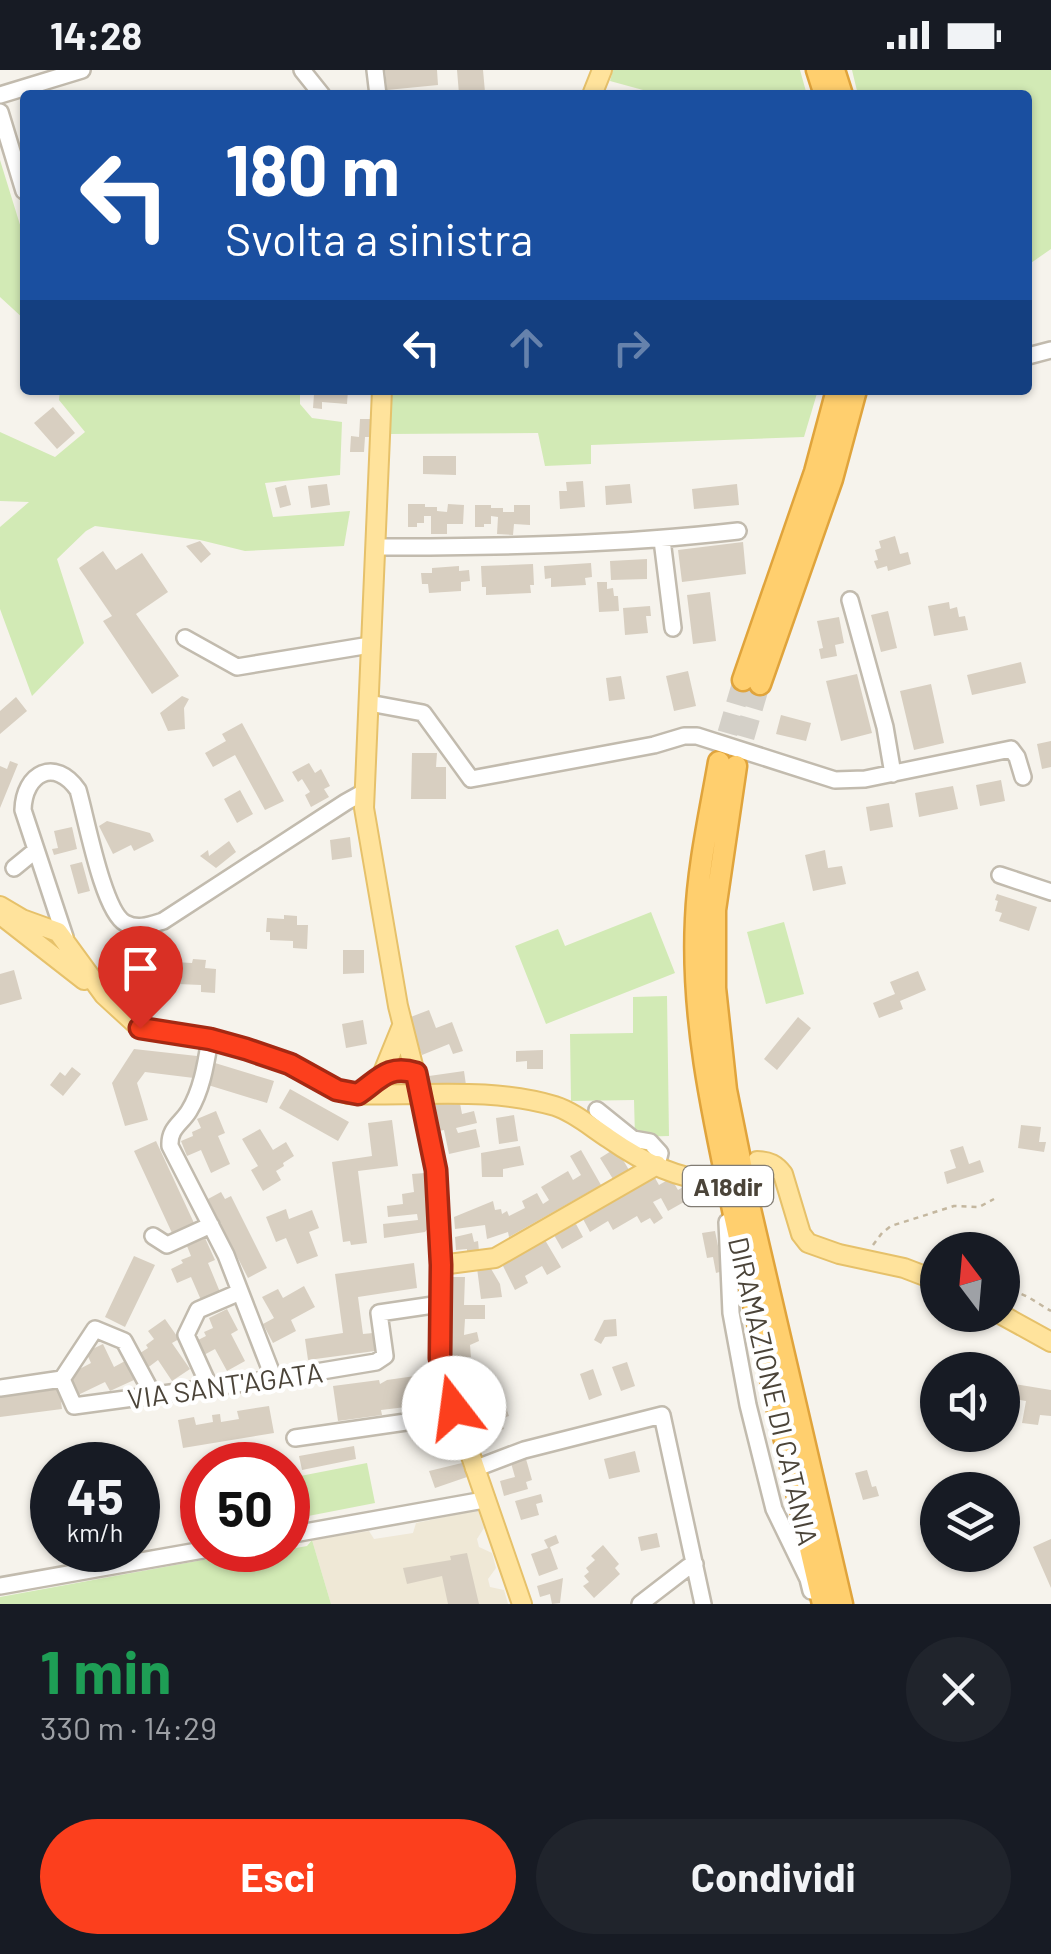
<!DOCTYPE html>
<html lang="it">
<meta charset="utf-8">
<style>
:root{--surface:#171b24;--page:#20242c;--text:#f1f3f6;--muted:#9ea1a6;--accent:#fc3f1d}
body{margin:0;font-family:Barlow,sans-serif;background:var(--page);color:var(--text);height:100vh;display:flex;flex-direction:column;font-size:38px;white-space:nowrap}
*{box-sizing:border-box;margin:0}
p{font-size:32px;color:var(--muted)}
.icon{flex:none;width:55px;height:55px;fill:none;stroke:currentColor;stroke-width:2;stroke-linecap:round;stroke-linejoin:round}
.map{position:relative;height:1534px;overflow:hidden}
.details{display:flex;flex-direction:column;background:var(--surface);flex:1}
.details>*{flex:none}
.banner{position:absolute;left:20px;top:20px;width:1012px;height:305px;border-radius:10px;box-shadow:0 2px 8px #0004;background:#1a4fa0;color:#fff;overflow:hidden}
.needle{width:65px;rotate:344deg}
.tools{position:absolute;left:920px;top:1162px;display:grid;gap:20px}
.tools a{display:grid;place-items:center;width:100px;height:100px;border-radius:50%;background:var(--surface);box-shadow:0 2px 8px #0004;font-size:50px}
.speed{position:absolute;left:30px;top:1372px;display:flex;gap:20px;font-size:50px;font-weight:700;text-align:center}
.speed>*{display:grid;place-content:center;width:130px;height:130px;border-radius:50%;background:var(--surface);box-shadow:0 2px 8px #0004;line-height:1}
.speed small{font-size:25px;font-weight:400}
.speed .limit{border:15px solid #d22;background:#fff;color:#111}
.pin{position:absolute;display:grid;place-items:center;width:85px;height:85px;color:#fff;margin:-102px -42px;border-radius:50% 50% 50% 0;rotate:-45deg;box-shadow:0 0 10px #0007}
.pin .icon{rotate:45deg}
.me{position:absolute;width:110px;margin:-55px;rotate:345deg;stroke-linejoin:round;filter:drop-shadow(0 0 8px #0008)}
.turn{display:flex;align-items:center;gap:35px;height:210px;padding:0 40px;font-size:45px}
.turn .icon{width:130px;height:130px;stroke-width:2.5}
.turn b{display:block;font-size:70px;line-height:85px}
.lanes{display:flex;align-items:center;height:95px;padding:0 40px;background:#0003;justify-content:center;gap:50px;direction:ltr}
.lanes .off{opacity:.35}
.round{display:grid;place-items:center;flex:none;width:105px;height:105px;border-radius:52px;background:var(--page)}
.headline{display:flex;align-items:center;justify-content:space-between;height:170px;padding:0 40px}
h1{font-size:60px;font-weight:700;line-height:75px;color:#1e9e55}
.button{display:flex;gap:20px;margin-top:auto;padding:20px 40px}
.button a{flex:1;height:115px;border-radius:60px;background:var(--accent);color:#fff;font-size:40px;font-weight:700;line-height:115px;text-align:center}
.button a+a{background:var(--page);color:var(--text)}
.status{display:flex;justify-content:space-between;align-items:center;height:70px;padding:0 50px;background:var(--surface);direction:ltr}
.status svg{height:28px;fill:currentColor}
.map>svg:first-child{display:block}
.education{fill:#efe8d6}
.green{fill:#d2eab5}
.building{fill:#d8cfc1}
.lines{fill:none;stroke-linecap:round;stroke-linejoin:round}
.highway-tunnel{stroke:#d4d0c8;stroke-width:20;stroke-dasharray:20 10;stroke-linecap:butt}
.minor-casing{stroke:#c2bbae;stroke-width:20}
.major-casing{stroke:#e6c16a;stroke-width:22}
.highway-casing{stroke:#e0a43c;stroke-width:25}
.path{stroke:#c4b79f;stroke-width:2.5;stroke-dasharray:5 5;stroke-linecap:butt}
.minor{stroke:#fff;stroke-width:15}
.major{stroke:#ffe39c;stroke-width:18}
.highway{stroke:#ffcf6e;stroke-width:20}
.route-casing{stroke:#a42913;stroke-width:25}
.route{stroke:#fc3f1d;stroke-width:18}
.labels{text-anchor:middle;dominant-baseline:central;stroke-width:9;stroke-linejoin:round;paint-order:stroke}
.shield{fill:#fff;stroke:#817c74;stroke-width:2.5}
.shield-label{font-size:25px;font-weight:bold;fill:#4b4439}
.street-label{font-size:28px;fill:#4b4439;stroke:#fff}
</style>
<div class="status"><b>14:28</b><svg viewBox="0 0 49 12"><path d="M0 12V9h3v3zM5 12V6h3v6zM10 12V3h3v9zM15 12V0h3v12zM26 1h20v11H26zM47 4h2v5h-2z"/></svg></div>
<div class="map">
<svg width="1051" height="1534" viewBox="0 0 1051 1534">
<rect width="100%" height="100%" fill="#f6f3ec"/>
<path class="education" d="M478 1440 484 1458 477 1469 479 1477 492 1483 496 1498 488 1509 490 1517 504 1520 508 1534H331L312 1470 369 1461 374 1469 413 1463 416 1453Z"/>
<path class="green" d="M613 0H800L807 25H644L643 20 610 11Z
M852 0H1051V179L1028 195V25H858Z
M0 90 25 171V250L0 227Z
M60 320H300V334L312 348 342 352 340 405 265 413 273 447 350 441 344 476 245 481 200 470 95 456 86 461 57 489 84 573 32 626 0 539V457L29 432 0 431V362L55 387 85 362 59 330Z
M389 320H818L804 367 591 375V394L545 396 538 363 387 364Z
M651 842 675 903 546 954 515 876 558 859 565 876Z
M784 852 804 924 766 934 747 862Z
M667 926 669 1066 635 1067 634 1030 571 1031 570 964 633 963V927Z
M367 1393 375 1433 298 1448 290 1408Z
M312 1470 331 1534H0V1527L258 1480H288V1475L293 1473 296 1478 307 1476Z"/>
<path class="building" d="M385 0H437L438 15 387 20Z
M457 0H483L485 22 478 25 459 24Z
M310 320H348L347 334 322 332V339L313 338 314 324 310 323Z
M53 337 75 363 57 379 34 353Z
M360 349H372L371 367H365L364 382H350L351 366 359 367Z
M423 386H456V405L423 404Z
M583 411 585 437 560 439 559 421H567L566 412Z
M327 414 330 435 311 438 308 416Z
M630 414 632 433 606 435 605 416Z
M737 414 739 435 694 439 692 419Z
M286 415 291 435 280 438 275 418Z
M408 434H425V437H437V441L447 442 448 434 464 435 463 454H447V464H431V446H424V453H417V457H408Z
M475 435H491V438H503V442H514V435H530V455L514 454 513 465 497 464 498 447 491 446V454H484V457H475Z
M895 466 900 484 908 482 911 494 888 501 887 496 877 499 874 491 878 490 875 480 881 478 879 471Z
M200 471 211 484 201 493 186 476Z
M743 472 746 504 682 512 678 480Z
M103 481 116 500 142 483 168 522 136 544 179 606 152 624 103 551 112 546 79 498Z
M647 489V509L611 510 610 491Z
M591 493 592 507 585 508 586 515 551 517V508L545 509 544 496Z
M533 494 534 515H530L531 523 486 525V517H482L481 496Z
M459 496V501L469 500 470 511 461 512V521L429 523 428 514H422L421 503H432V498Z
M597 512H607V519L613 518 614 526H618L619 541 599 542Z
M710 522 716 571 693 574 687 525Z
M949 532 950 539 957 537 959 547 965 546 968 560 934 566 928 536Z
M650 536 651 546H646L648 563 625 565 623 538Z
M888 541 897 578 881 582 871 545Z
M839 547 844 573 835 575 837 586 821 589 819 579 823 578 817 551Z
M1021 592 1026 613 972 625 967 605Z
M688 601 696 636 674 641 666 606Z
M857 604 872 663 841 671 826 611Z
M621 606 625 629 609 631 606 608Z
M931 614 944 673 914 680 900 621Z
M182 626 189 629 184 638 185 659 168 661 160 643Z
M16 627 27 641 0 664V641Z
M781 645 811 653 806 671 776 664Z
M242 653 284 731 265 740 235 685 213 697 205 683 226 671 222 664Z
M1051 671V697L1042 699 1037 674Z
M412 683H437L436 697H446V729H411Z
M10 691 18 694 0 738V696L7 699Z
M309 693 315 703 321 699 330 716 324 719 329 727 311 737 305 725 310 722 302 709 298 712 292 702Z
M1001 710 1005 731 980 736 976 715Z
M953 716 958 739 919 747 915 723Z
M240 720 253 744 237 753 224 729Z
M889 733 893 757 870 761 866 737Z
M107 751 150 763 154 771 134 781 131 775 113 784 99 756Z
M72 757 77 779 54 785 52 779 58 778 54 761Z
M350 767 352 787 332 790 330 770Z
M229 771 236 782 216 798 200 786 208 780 209 786Z
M825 780 828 798 842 796 846 814 813 821 805 785Z
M82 792 90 821 78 824 70 795Z
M997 824 1037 837 1029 861 999 851 1002 843 995 841 998 831 995 830Z
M284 845 297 846V855H308L307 879 293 878V871L270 870V862H266L267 848 284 849Z
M343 880H364V903L343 904Z
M193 889 206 890 205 898 216 899 215 923 201 922V915L178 914V906H175V892L192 893Z
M14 900 22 929 0 935V904Z
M918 901 926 920 900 931 903 939 879 948 873 933 895 924 890 912Z
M429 940 436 958 452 952 463 981 453 984 449 974 422 985 408 948Z
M798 947 811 958 777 1000 764 989Z
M363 950 367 974 346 978 342 954Z
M134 979 197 986 194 1008 145 1002 137 1013 148 1050 125 1056 112 1013Z
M543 980V999H527V991L516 992V981Z
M215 993 274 1011 267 1033 208 1015Z
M72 997 81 1004 63 1026 50 1015 60 1002 65 1006Z
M464 1001 466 1015 431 1020 429 1006Z
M290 1019 349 1052 338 1071 279 1038Z
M459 1028 462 1044 474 1041 477 1053 456 1058 458 1063 476 1059 480 1077 449 1084 444 1060 439 1061 433 1030Z
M216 1041 225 1063 218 1066 230 1094 211 1103 201 1080 187 1086 181 1071 193 1066 192 1062 201 1058 197 1049Z
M514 1045 518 1071 499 1074 496 1048Z
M392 1050 398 1096 358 1101 367 1173 351 1175 350 1171 343 1172 332 1092 372 1086 368 1053Z
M1021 1055 1041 1057 1039 1072H1046L1044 1082 1018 1078Z
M260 1059 273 1080 286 1072 294 1086 283 1093 284 1096 276 1101 281 1110 263 1121 251 1100 258 1096 242 1069Z
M156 1071 194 1153 172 1163 134 1081Z
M520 1076 524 1095 503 1099V1107H482L481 1083Z
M963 1076 969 1094 980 1090 984 1102 947 1114 944 1102 956 1098 950 1080Z
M616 1078 629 1100 613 1109 600 1088Z
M581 1080 601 1115 509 1167 508 1162 487 1169 485 1155 455 1159 454 1147 493 1131 495 1140 501 1139 502 1144 507 1141 509 1146 525 1138 522 1131 537 1123 543 1134 549 1130 541 1117 568 1101 573 1110 581 1105 570 1086Z
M425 1103 429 1157 425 1162 384 1168 383 1154 418 1150 417 1144 388 1147 387 1136 403 1134 402 1124 414 1122 412 1104Z
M655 1108 659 1115 671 1108 678 1120 685 1116 691 1128 668 1141 661 1128 653 1132 663 1148 654 1154 650 1148 641 1153 637 1146 613 1160 608 1151 590 1162 583 1149Z
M221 1122 225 1129 231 1126 267 1198 248 1208 208 1129Z
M286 1139 289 1149 312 1140 319 1158 309 1162 318 1186 297 1194 286 1168 276 1172 266 1147Z
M576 1154 583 1167 562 1179 554 1165Z
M715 1161 723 1201 716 1203 713 1187 707 1188 702 1163Z
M472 1163 474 1172 478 1171 479 1181 467 1183V1179L456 1180 455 1167Z
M205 1168 215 1190 208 1193 220 1222 201 1230 191 1207 177 1213 171 1199 183 1193 181 1190 191 1186 187 1176Z
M545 1170 561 1197 547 1205 542 1196 525 1206 528 1213 515 1220 502 1194Z
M134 1186 155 1195 125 1257 105 1247Z
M414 1193 417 1218 358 1227 363 1264 373 1263 375 1281 308 1290 305 1269 343 1263 335 1204Z
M490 1197 500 1214 502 1227 481 1229 477 1198Z
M452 1207H465L464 1235H485V1249H465L464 1265 477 1262 479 1271 470 1275 471 1287H449Z
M304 1216 315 1237 291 1250 296 1261 273 1273 263 1254 274 1248 262 1227 278 1219 283 1228Z
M227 1239 238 1260 231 1264 245 1291 227 1301 215 1279 202 1286 194 1272 206 1266 204 1262 213 1258 209 1248Z
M165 1249 179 1269 172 1273 190 1299 172 1311 158 1290 146 1299 137 1285 148 1278 146 1275 154 1269 148 1261Z
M616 1249 617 1266 605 1267 601 1274 594 1270 604 1250Z
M103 1274 114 1297 125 1291 134 1310 110 1321 105 1312 78 1325 68 1305 91 1293 86 1282Z
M627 1292 635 1316 621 1321 612 1297Z
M593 1299 602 1325 589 1330 580 1304Z
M415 1306 418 1328 413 1329 414 1336 381 1340 382 1345 338 1351 333 1316 379 1310 380 1314 387 1310Z
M1002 1312 1051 1320V1346L1040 1345 1038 1355 1022 1353 1026 1331 1002 1327Z
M59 1316 62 1339 0 1347V1324Z
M487 1322 490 1328 501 1324 509 1346 500 1349 504 1359 487 1365 489 1373 480 1376 473 1359 482 1356 476 1338 466 1342 462 1332Z
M269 1336 274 1363 183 1378 178 1350 194 1347 196 1355 213 1352 212 1345 220 1344 221 1352 239 1349 237 1341Z
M111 1375 112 1384 85 1387 84 1378Z
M354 1376 356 1389 302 1400 299 1386Z
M635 1381 640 1402 609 1409 604 1389Z
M526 1389 532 1410 526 1412 528 1419 504 1426 500 1411 515 1407 511 1393Z
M462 1393 467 1407 435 1418 429 1401Z
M867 1400 872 1417 876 1416 879 1426 863 1430 855 1403Z
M541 1424 543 1432 536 1434 539 1445 521 1450 515 1431Z
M657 1463 660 1477 641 1481 638 1467Z
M556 1465 559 1473 550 1477 558 1499 539 1506 531 1484 548 1478 544 1470Z
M1051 1469V1518L1033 1477Z
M603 1475 619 1494 615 1498 620 1504 594 1528 583 1516 589 1512 584 1506 589 1502 586 1498 595 1490 591 1486Z
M467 1483 479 1534H448L442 1506 407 1514 403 1498 451 1490 450 1486Z
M563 1508 560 1533 552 1534 550 1524 540 1527 537 1516Z"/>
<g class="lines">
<path class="highway-tunnel" d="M719 692 743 610
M736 696 760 614"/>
<g class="minor-casing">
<path id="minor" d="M302 0 322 25
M375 0 378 25
M0 25 82 0
M0 42 24 121
M1028 286 1051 280
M662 470 673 558
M375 477C497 477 617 475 738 461
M850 530 885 657 893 704
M185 568 237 597 370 575
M369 633 423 643 471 709 654 675 684 666H697L835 710 865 709 1011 679 1017 687 1023 707
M14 798 36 780
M1000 805 1051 822
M65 867 23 740C24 703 55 687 78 720 86 747 103 841 125 853 138 860 150 855 163 851L346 732 364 722
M210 969C206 993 202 1020 189 1041 181 1054 169 1058 170 1076L226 1185 274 1309
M597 1040 633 1069 650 1072 660 1083 657 1095
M727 1152 731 1243 748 1335 774 1439 808 1509 811 1521
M153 1166 167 1175 211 1155
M62 1309 95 1259 124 1271 153 1325
M0 1318 62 1309 74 1336 274 1309 376 1292 385 1286 379 1243 440 1234
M210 1318 186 1265 198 1240 240 1222
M295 1368 406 1352 454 1338
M474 1399 524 1380 662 1345 703 1534
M288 1465 484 1430
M0 1516 203 1480
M640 1534 688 1497 695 1494"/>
</g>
<g class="major-casing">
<path id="major" d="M592 25 602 0
M382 320 364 738 398 936 426 1047 436 1100 441 1195V1288L444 1308 522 1534
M0 836 22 849 58 862 104 925 140 958 210 969 246 979 290 994 337 1020 348 1024C417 1027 488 1016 555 1036 574 1042 591 1057 608 1068 638 1089 676 1109 713 1111
M2 846 84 910
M358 1024 382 1005 402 956
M757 1091C769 1091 776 1095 783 1104L801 1164 808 1173 839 1184 904 1198 938 1211
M441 1195 495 1188 657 1095
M1002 1245 1051 1272"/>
</g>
<g class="highway-casing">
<path id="highway" d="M817 0 825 25
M834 0 842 25
M743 610 815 402 837 320
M760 614 832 409 856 320
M719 692C710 744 698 797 696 849 691 951 714 1051 735 1149 763 1278 793 1406 823 1534
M736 696 715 840V918L726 1020 750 1139 842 1534"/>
</g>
<path class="path" d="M873 1175 882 1163 891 1156 954 1136 979 1137 994 1129
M1002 1223C1019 1217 1036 1233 1051 1241"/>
<use href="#minor" class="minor"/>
<use href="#major" class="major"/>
<use href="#highway" class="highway"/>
</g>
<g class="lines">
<g class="route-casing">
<path id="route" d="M140 958 210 969 246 979 290 994 337 1020 358 1024C379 1010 388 994 416 1003L436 1100 441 1195 440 1288 444 1308 454 1338"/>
</g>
<use href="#route" class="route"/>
</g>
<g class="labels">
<rect class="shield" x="683" y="1096" width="90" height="40" rx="8"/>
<g class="shield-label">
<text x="728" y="1116">A18dir</text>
</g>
<g class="street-label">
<text transform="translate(225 1315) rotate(-8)">VIA SANT'AGATA</text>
<text transform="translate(774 1321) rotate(77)">DIRAMAZIONE DI CATANIA</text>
</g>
</g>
</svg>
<div class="tools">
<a><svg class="needle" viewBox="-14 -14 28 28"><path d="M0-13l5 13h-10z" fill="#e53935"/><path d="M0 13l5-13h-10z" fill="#9ea1a6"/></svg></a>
<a><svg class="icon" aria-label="sound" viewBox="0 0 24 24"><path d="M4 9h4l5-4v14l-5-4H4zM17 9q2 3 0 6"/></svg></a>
<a><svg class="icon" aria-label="layers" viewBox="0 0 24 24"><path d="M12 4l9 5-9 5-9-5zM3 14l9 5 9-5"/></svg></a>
</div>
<div class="speed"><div>45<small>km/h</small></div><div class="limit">50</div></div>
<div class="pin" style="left:140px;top:958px;background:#d93025"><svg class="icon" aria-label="arrive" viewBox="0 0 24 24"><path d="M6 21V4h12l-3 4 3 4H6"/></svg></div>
<svg class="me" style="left:454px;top:1338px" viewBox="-20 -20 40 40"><circle r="19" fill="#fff"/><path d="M0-13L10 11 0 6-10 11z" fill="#fc3f1d"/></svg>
<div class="banner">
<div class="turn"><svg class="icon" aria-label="left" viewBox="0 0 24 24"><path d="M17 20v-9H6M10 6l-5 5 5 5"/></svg><div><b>180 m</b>Svolta a sinistra</div></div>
<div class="lanes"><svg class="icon" aria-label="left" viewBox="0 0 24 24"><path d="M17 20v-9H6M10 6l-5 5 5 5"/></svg><svg class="icon off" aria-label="ahead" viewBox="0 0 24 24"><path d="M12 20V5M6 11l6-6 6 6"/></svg><svg class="icon off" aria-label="right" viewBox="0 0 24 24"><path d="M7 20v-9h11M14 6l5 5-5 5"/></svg></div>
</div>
</div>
<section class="details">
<div class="headline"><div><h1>1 min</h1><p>330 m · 14:29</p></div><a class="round"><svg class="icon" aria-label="close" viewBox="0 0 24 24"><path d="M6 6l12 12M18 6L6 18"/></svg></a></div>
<div class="button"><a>Esci</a><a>Condividi</a></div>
</section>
